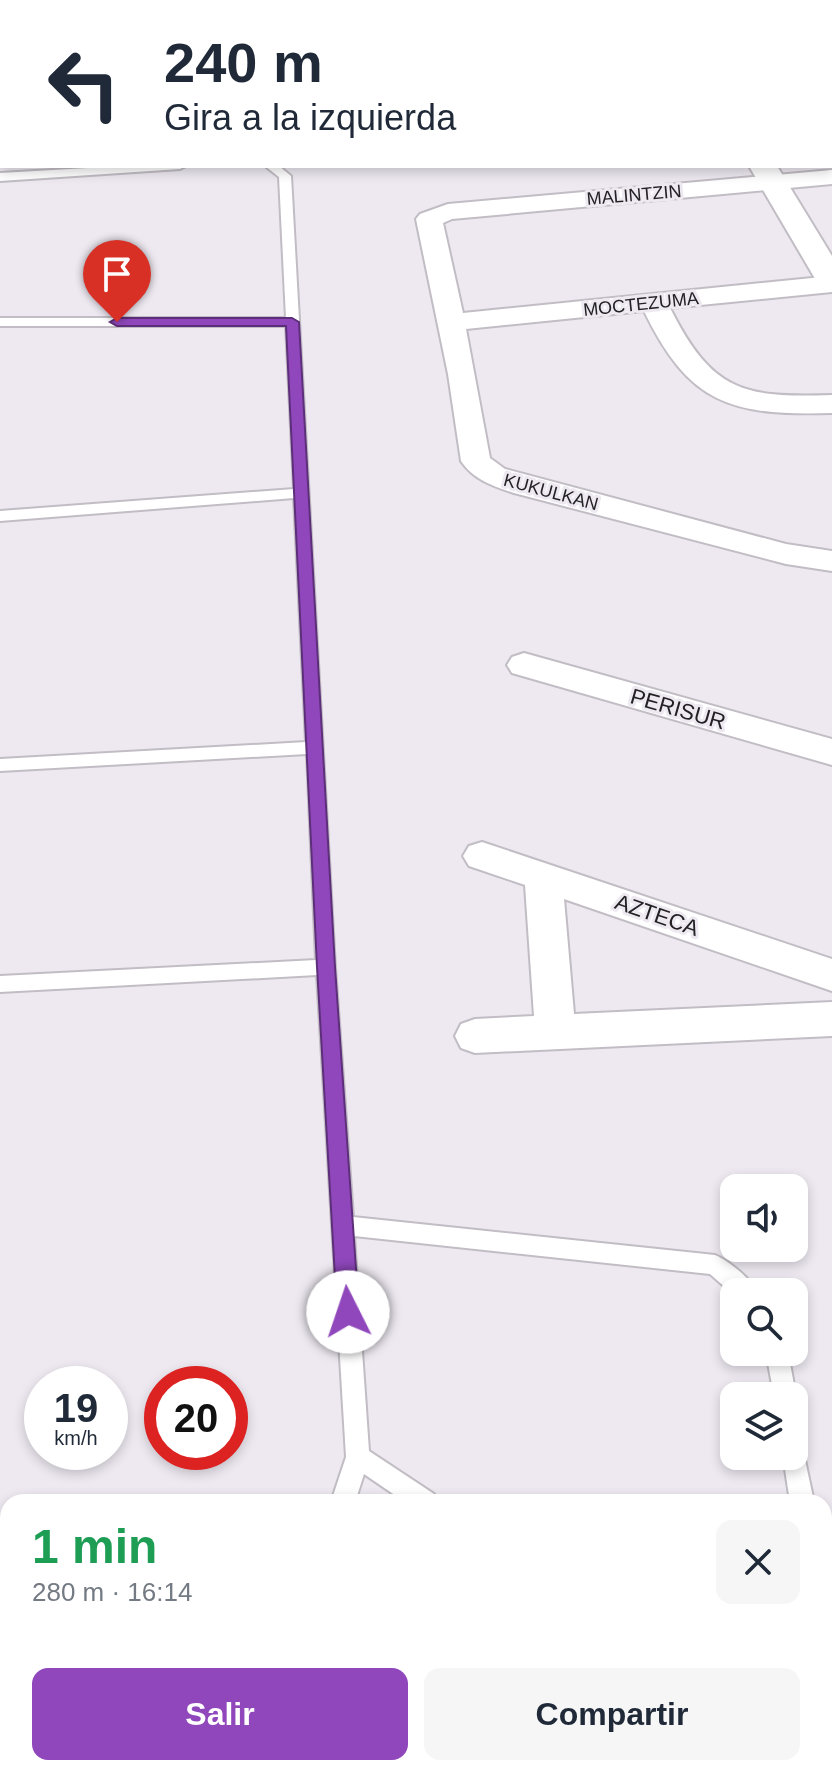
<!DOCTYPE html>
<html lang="es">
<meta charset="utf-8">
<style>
:root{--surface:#fff;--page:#f6f6f7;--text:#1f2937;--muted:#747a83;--accent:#8f47bb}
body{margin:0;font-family:Arial,sans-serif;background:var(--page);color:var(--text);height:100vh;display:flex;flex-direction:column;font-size:30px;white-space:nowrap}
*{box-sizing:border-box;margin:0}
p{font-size:26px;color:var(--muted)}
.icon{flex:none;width:44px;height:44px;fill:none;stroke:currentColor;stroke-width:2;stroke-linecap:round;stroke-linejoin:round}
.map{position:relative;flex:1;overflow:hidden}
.sheet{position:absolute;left:0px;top:1494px;width:832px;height:282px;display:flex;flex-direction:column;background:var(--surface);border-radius:24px 24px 0 0;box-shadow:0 4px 12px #0003}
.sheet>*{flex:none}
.hud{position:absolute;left:0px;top:0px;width:832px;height:168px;box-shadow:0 4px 12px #0003;background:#fff;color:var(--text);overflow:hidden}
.buttons{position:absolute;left:720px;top:1174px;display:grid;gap:16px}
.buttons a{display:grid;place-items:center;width:88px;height:88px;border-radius:16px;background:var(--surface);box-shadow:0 4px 12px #0003;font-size:40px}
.speed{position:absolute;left:24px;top:1366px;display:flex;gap:16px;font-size:40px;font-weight:700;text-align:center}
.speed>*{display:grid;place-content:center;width:104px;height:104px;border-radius:50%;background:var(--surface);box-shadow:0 4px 12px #0003;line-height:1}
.speed small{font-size:20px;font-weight:400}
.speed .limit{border:12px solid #d22;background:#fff;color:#111}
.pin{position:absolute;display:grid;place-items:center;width:68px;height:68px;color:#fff;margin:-82px -34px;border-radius:50% 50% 50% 0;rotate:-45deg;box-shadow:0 0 8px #0007}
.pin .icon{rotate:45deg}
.me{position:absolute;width:88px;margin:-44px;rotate:356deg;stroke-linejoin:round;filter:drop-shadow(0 0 6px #0008)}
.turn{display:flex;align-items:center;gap:28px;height:168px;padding:0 32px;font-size:36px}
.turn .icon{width:104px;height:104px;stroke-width:2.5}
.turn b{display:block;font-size:56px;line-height:68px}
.round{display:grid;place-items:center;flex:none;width:84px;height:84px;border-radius:16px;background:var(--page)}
.headline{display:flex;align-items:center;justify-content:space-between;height:136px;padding:0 32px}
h1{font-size:48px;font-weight:700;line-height:60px;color:#1e9e55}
.button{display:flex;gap:16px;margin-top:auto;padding:16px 32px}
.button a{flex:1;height:92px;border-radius:16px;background:var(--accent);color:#fff;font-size:32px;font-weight:700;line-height:92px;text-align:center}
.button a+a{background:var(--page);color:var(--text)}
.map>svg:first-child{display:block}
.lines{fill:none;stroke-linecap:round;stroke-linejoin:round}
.lane-casing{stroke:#c2bdc4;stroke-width:4}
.street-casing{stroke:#c2bdc4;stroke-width:4}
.secondary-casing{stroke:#c2bdc4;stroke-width:4}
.lane{fill:#fff;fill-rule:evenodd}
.street{fill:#fff;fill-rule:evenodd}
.secondary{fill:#fff;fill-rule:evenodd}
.route{fill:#8f47bb;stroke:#5d2e7a;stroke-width:2}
.labels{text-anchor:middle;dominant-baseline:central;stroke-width:6;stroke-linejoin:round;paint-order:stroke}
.far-street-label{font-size:18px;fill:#232124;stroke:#eee9f1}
.street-label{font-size:22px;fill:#232124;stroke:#eee9f1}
</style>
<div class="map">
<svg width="832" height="1775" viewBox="0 0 832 1775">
<rect width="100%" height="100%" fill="#eee9f1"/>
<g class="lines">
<g class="lane-casing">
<path id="lane" d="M123 166H186L180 169 0 181V173Z
M265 166H279L291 176 335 967 353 1217 715 1255C729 1261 750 1278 757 1292H734V1295L710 1274 354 1236 369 1451 434 1494 438 1502H405L364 1474 355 1502H331L346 1457 317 975 0 992V976L316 960 307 754 0 771V759L306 742 294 498 0 521V511L294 489 286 326H0V318H286L279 177Z
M766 1352H788L796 1396 794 1401V1396H774Z
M794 1443 802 1446 814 1502H790L783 1456H794Z
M824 1624 832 1627V1716L824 1720Z
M242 1768H268L266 1775H240Z
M538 1768H564V1775H538Z
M732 1768H766L763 1775H729Z"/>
</g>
<g class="street-casing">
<path id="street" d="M117 0H139V2H117Z
M0 55H2V69H0Z
M832 170V184L452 219 443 223 463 313 832 276V292L670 308C712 391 742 398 832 395V413C731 416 689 404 644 311L466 329 490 458 505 469 786 544 832 551V571L786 564 514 493C493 486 474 480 461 461L448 374 416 219 420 214 448 204Z
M524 653 832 739V765L512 673 507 665 512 657Z
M482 842 832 959V991L564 899 574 1014 832 1002V1036L475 1053 461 1048 455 1036 461 1024 475 1019 534 1016 525 885 469 866 463 856 469 846Z"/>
</g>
<g class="secondary-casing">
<path id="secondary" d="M646 0H670L671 2H647Z
M830 74H832V90H830Z
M749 166H777L832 256V291L821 289 817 282Z"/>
</g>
<use href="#lane" class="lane"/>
<use href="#street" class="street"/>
<use href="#secondary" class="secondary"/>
</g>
<path class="route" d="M292 318 299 322 335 967 359 1312 356 1320 348 1323 341 1320 337 1312 317 967 286 326H117L110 322 117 318Z"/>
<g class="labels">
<g class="far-street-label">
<text transform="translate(634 195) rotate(-5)">MALINTZIN</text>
<text transform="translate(641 304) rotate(-6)">MOCTEZUMA</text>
<text transform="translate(551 492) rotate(15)">KUKULKAN</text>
</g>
<g class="street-label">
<text transform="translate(678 709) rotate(16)">PERISUR</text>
<text transform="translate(657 915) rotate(19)">AZTECA</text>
</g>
</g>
</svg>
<div class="buttons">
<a><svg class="icon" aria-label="sound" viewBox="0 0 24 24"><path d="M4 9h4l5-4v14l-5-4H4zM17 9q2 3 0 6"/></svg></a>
<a><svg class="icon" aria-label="search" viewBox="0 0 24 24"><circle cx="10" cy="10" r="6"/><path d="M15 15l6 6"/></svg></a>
<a><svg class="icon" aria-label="layers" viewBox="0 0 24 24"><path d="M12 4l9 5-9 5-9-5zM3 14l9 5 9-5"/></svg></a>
</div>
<div class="speed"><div>19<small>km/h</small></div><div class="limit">20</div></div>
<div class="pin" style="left:117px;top:322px;background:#d93025"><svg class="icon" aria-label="arrive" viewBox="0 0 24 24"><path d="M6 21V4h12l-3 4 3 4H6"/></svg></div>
<svg class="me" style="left:348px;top:1312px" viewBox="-20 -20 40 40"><circle r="19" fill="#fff"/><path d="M0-13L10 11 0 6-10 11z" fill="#8f47bb"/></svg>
<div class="hud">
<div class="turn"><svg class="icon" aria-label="left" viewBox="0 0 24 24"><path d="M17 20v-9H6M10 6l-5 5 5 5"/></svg><div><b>240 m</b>Gira a la izquierda</div></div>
</div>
<section class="sheet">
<div class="headline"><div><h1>1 min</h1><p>280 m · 16:14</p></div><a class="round"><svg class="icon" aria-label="close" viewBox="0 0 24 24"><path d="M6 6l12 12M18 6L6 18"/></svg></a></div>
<div class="button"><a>Salir</a><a>Compartir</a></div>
</section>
</div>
